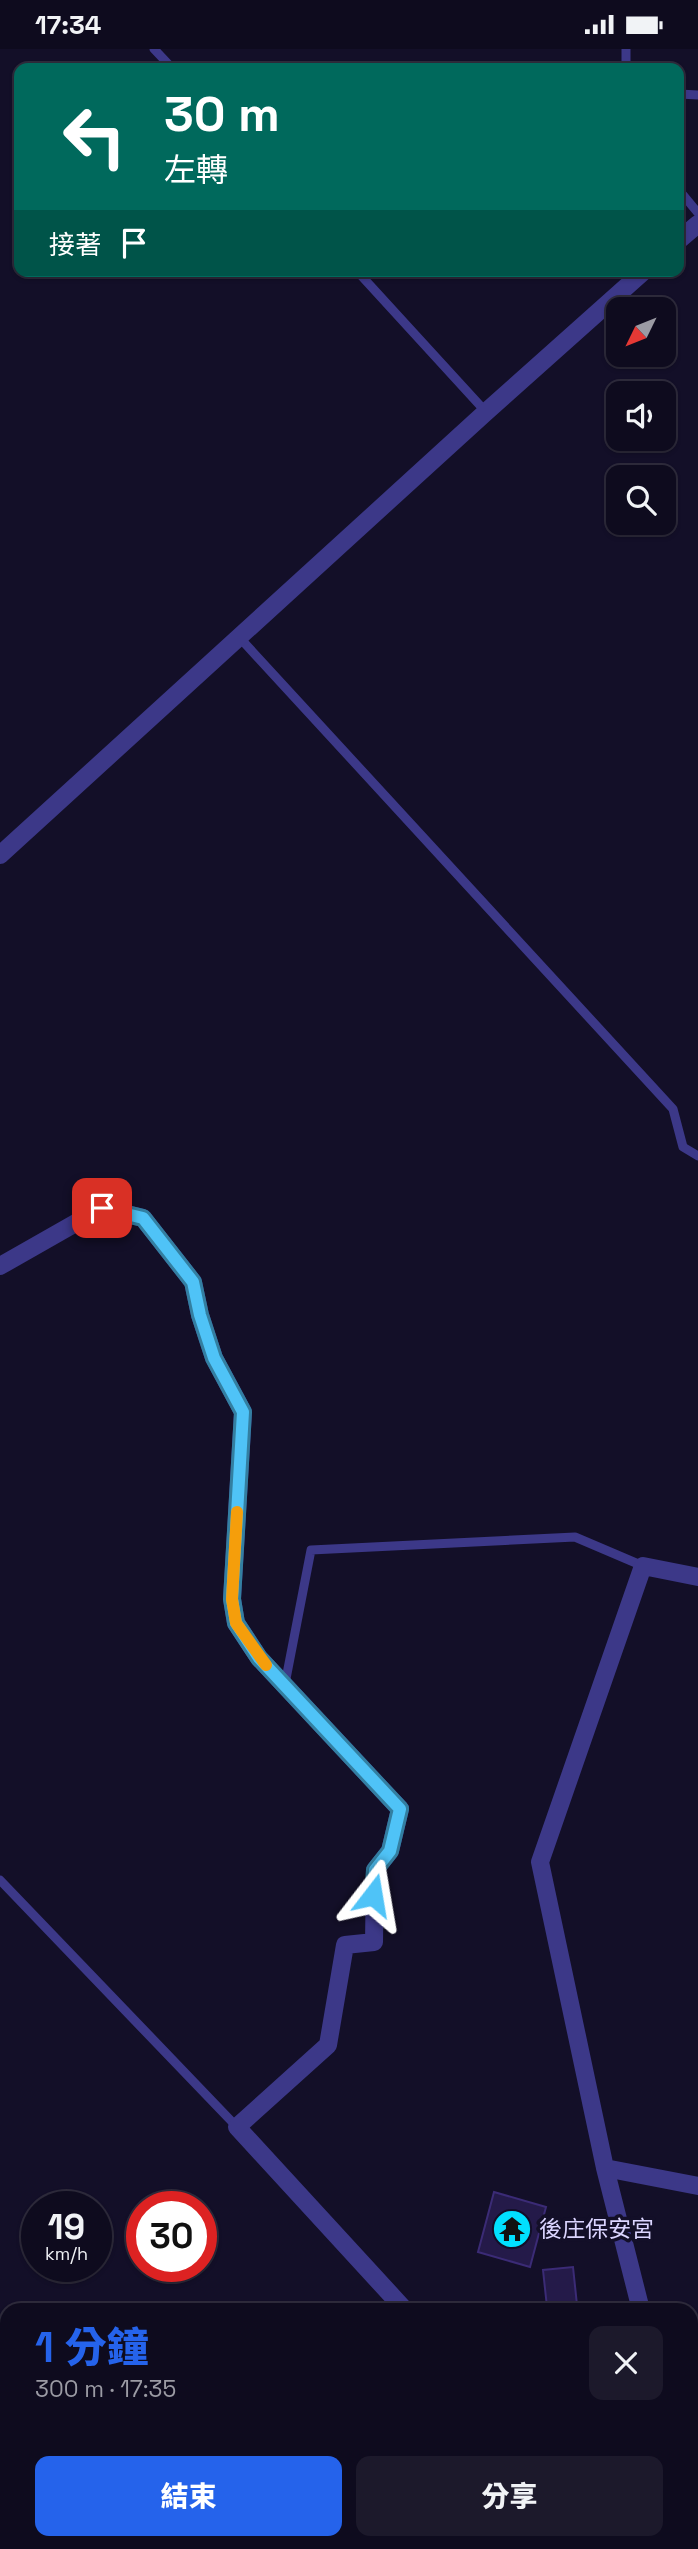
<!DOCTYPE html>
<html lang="zh-TW">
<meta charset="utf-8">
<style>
:root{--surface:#0e0b1e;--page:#1c192b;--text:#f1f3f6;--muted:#9b9ba4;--line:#2e2b3c;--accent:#2563eb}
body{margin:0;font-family:"Space Grotesk","Noto Sans TC",sans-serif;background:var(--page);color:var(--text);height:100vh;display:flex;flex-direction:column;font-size:26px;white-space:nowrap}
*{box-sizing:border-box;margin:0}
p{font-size:23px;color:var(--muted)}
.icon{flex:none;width:38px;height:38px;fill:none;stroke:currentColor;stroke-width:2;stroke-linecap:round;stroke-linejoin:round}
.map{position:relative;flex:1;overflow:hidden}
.drawer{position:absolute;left:0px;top:2254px;width:698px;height:247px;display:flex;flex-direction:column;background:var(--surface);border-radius:21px 21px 0 0;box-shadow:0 2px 5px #0004,0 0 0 2px var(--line)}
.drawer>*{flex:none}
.banner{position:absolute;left:14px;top:14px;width:670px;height:214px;border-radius:14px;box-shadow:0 2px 5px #0004,0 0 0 2px var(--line);background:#00695c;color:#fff;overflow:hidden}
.needle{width:46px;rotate:227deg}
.tools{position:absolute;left:606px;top:248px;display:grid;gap:14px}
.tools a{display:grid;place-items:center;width:70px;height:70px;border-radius:14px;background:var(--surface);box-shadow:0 2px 5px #0004,0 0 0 2px var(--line);font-size:35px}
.speed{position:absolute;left:21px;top:2142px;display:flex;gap:14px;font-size:35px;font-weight:700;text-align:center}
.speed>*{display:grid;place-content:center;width:91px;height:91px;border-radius:50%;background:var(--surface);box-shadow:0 2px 5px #0004,0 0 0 2px var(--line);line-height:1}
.speed small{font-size:18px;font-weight:400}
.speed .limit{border:10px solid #d22;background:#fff;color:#111}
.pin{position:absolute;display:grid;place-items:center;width:60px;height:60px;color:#fff;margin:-30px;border-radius:14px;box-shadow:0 4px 10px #0006}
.me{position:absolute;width:77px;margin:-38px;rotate:14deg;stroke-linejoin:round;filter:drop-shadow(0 0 5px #0008)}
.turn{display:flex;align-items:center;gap:24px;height:147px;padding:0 35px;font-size:32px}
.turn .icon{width:91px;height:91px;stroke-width:2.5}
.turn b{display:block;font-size:49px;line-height:60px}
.then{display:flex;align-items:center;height:66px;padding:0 35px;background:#0003;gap:14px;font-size:26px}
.round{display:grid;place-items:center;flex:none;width:74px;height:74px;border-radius:14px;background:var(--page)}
.head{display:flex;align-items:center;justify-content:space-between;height:119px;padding:0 35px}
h1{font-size:42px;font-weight:800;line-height:52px;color:var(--accent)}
.cta{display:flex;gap:14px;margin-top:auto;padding:14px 35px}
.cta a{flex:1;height:80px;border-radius:14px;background:var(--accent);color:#fff;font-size:28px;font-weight:800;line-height:80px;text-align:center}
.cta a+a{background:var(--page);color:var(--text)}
.status{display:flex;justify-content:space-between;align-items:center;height:49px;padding:0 35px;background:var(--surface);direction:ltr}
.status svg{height:19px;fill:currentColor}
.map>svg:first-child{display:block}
.building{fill:#241a49;stroke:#3b2b76;stroke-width:2}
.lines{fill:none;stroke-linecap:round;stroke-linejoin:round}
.service{stroke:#3c3888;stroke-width:9}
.minor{stroke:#3c3888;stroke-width:18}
.tertiary{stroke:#3c3888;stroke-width:18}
.primary{stroke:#c55cff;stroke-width:18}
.route-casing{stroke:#337fa1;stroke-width:18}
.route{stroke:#4fc3f7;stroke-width:12}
.slow{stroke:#f59e0b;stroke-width:12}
.labels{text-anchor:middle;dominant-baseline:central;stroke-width:7;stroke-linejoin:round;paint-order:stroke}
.poi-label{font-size:23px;fill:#dbd5ff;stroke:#130f28;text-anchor:start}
</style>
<div class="status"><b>17:34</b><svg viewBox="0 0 49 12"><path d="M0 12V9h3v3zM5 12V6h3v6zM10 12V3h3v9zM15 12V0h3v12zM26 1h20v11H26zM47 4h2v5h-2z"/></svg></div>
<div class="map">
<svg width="698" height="2500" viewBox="0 0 698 2500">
<rect width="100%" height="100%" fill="#130f28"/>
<path class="building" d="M494 2143 546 2158 530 2218 478 2203Z
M573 2218 577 2256 547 2258 543 2221Z"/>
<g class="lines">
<path class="service" d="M154 0 172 19
M626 19V0
M679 45 698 46
M679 141 698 164
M357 222 486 363
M239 588 673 1060 683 1098 698 1107
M285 1635 311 1501 575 1488 643 1517
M0 1831 237 2078"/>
<path class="minor" d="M0 1217 102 1159 143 1169 193 1233 200 1266 214 1309 243 1363 232 1550 236 1574 259 1609 400 1760 390 1802 375 1821 374 1893 345 1896 328 1996 237 2078 405 2261
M698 1528 643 1517 540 1813 605 2119 698 2137
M605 2119 641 2261
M691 2354 698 2360
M617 2494 623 2500
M565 2500 572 2494"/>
<path class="tertiary" d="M679 191 698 175
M0 806 486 363 644 222"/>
<path class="primary" d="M0 2329 7 2331
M0 2357 7 2359
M0 2396 7 2399
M0 2425 7 2428
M172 2494 186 2500
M239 2494 254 2500
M338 2494 350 2500
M390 2494 403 2500"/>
</g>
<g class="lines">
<g class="route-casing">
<path id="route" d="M102 1159 143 1169 193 1233 200 1266 214 1309 243 1363 232 1550 236 1574 259 1609 400 1760 390 1802 375 1821 373 1846"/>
</g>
<use href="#route" class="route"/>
<path class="slow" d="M237 1463 232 1550 236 1574 266 1616"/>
</g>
<defs>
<g id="temple-disc" transform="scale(2.0125)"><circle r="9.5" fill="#01e0ff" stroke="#130f28"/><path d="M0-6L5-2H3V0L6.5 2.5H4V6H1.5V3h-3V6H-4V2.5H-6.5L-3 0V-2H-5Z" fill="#111"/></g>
</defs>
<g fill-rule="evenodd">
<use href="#temple-disc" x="512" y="2180"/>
</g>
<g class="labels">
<g class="poi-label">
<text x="539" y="2180">後庄保安宮</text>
</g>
</g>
</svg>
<div class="tools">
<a><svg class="needle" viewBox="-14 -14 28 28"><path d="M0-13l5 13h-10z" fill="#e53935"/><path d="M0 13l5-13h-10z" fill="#9b9ba4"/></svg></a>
<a><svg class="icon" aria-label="sound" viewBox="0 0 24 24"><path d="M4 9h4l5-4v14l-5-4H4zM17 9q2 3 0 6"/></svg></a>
<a><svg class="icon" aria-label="search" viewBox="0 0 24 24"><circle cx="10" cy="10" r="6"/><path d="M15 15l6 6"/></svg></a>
</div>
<div class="speed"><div>19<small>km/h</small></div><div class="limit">30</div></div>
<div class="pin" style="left:102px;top:1159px;background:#d93025"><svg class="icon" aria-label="arrive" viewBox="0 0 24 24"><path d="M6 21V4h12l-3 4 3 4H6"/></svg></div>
<svg class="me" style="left:373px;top:1846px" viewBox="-20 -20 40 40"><path d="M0-17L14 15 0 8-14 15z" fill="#4fc3f7" stroke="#fff" stroke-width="4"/></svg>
<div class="banner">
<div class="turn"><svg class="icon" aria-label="left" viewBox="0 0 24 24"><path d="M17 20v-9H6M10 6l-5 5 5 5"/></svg><div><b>30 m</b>左轉</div></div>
<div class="then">接著<svg class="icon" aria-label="arrive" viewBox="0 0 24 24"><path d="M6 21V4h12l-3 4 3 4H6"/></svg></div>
</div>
<section class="drawer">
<div class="head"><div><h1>1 分鐘</h1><p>300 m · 17:35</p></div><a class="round"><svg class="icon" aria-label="close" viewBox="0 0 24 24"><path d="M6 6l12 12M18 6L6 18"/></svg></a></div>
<div class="cta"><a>結束</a><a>分享</a></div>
</section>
</div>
